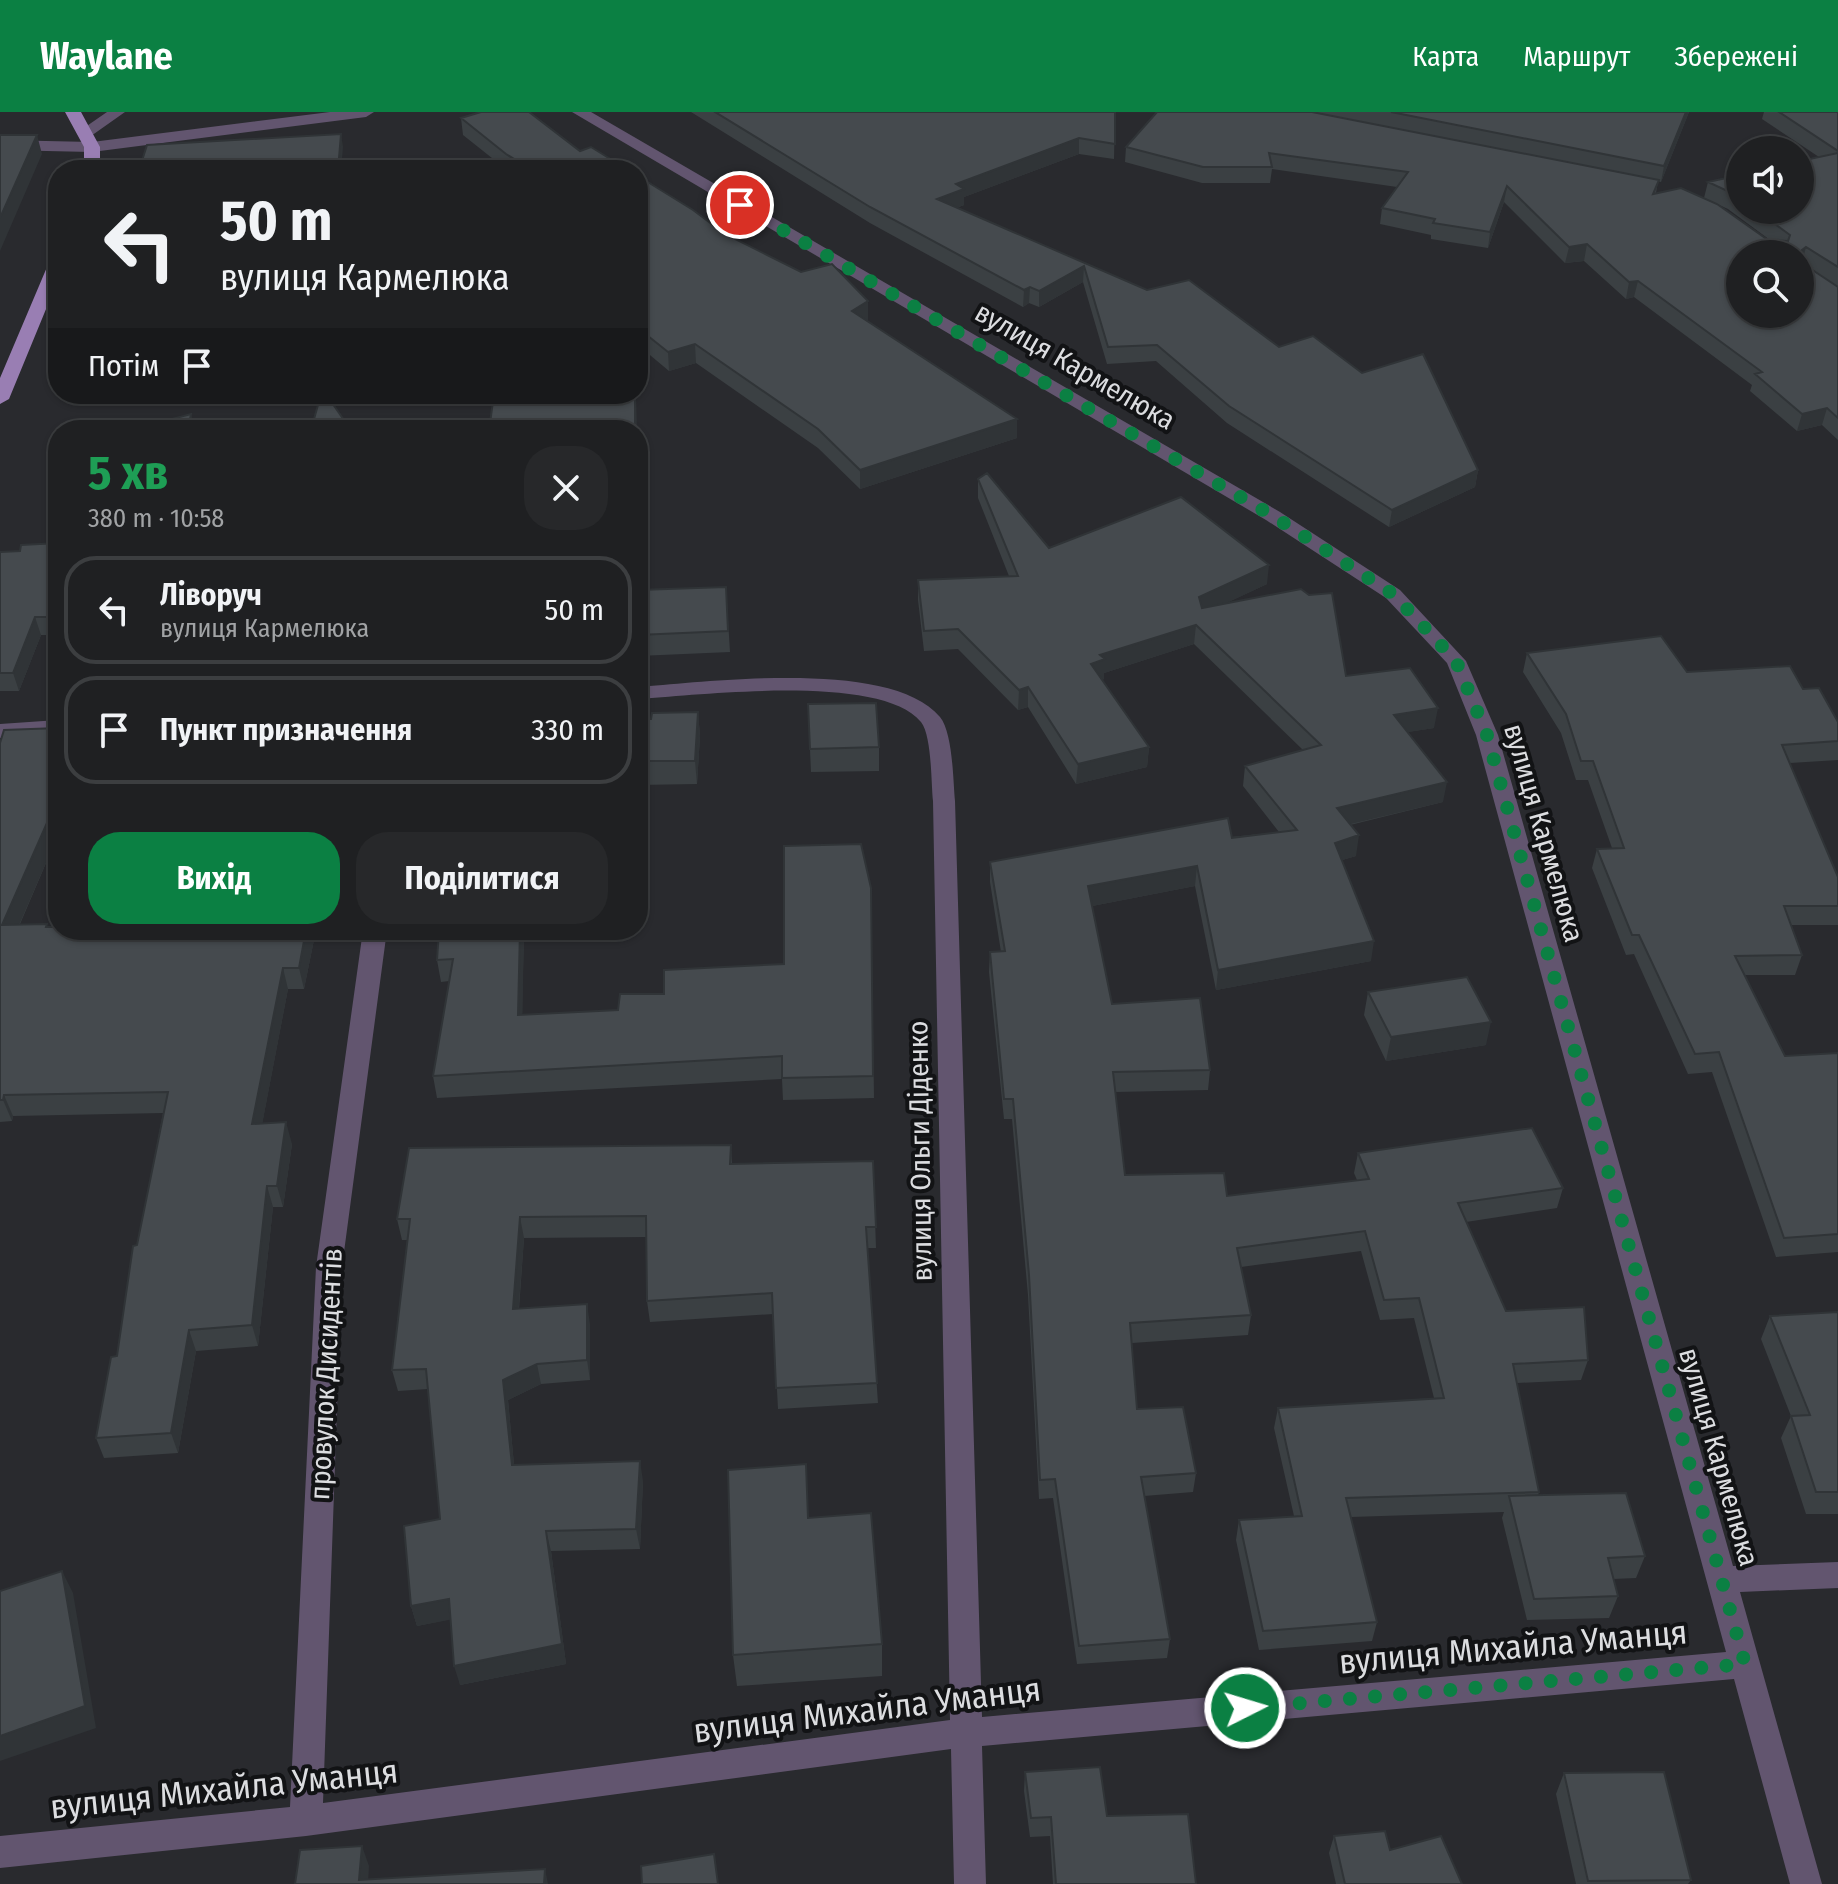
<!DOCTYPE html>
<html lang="uk">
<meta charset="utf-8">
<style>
:root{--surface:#1f2022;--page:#27282a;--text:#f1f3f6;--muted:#a1a3a5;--line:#3c3e40;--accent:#0b8043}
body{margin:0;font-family:"Fira Sans Condensed",sans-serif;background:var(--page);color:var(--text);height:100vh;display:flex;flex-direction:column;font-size:30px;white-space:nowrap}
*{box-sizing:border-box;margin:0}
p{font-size:26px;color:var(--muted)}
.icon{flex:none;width:44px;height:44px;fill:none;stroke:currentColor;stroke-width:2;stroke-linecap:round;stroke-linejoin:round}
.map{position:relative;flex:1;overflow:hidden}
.details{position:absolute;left:48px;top:308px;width:600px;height:520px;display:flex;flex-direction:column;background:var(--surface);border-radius:32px;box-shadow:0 2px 6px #0004,0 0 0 2px var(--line)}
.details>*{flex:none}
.top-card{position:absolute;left:48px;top:48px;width:600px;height:244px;border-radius:32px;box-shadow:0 2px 6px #0004,0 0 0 2px var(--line);background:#1f2022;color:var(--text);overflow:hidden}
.buttons{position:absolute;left:1726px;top:24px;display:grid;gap:16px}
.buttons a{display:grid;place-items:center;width:88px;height:88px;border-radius:50%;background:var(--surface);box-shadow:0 2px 6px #0004,0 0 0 2px var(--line);font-size:40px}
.pin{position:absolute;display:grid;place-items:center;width:68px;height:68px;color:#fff;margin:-34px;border:4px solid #fff;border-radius:50%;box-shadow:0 2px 8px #0007}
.me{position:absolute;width:88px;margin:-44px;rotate:85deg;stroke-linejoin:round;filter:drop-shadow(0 0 6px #0008)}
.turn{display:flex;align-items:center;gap:28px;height:168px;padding:0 40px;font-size:36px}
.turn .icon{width:104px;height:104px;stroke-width:2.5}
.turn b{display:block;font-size:56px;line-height:68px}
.then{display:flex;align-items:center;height:76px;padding:0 40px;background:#0003;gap:16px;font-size:30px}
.round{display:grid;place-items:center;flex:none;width:84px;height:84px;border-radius:32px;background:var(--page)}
.head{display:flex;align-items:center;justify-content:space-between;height:136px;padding:0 40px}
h1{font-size:48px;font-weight:700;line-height:60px;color:#1e9e55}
.cta{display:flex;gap:16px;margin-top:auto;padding:16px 40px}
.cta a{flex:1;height:92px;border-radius:32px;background:var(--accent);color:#fff;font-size:32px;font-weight:700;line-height:92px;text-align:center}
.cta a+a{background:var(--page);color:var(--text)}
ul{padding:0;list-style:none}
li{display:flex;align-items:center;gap:24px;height:108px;margin:0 16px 12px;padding:0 24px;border:4px solid var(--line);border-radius:32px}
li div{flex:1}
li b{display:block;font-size:30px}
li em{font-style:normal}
header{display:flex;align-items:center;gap:48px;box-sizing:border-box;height:112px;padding:0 40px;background:var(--accent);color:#fff}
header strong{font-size:38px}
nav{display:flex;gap:44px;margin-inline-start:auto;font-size:28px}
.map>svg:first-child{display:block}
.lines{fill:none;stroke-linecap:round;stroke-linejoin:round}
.minor{fill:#62556f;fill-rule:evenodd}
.major{fill:#997eb3;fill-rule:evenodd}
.wall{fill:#3b4043}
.shaded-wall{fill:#303437}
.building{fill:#454a4e;stroke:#303437;stroke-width:2;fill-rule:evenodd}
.route{stroke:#0b8043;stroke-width:14;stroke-dasharray:0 25.2}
.labels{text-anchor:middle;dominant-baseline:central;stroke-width:8;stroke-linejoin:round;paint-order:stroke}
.street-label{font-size:28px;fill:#dcdde0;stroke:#121315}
.near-street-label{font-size:34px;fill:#dcdde0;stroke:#121315}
</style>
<header>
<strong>Waylane</strong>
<nav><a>Карта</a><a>Маршрут</a><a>Збережені</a></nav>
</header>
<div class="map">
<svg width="1838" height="1772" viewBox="0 0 1838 1772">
<rect width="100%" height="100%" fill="#292a2e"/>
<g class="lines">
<path class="minor" d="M107 0H125L91 24H81V18Z
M330 0H374L366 5 92 40 0 38V28L92 30Z
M572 0H591L1280 400 1400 478 1466 549 1498 623 1733 1454 1838 1450V1476L1740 1480 1822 1772H1790L1734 1567 982 1634 986 1772H954L951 1637 306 1724 0 1756V1724L290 1695 316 1155 363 818H387L342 1155 323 1691 950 1608 933 689C931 671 932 624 921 610 881 561 699 583 638 587V575C709 570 891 546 940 605 953 621 953 669 955 689L982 1605 1726 1540 1476 623 1447 551 1386 486 1266 408Z
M58 608V622L0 626V612Z"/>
<path class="major" d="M65 0H81L100 35V58H84V35Z
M58 143V168L9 287 0 292V266L50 148Z"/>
</g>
<path class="wall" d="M691 0H1115L1114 47 1079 42 964 85V93L956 96 1279 235 1478 358 1475 375 1389 415 1227 311 1156 249 1107 252 1083 170 1039 195 1029 191 1023 195 870 111Z
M1157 0H1689L1661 70 1658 69 1656 81 1770 128 1728 97 1704 86 1708 70 1740 63V98H1800L1819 45 1762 7 1764 0H1838V328L1822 313 1797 319 1750 279 1752 273 1634 185 1626 187 1584 149 1565 151 1504 90 1488 136 1431 127V123L1380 112 1382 96 1397 75 1272 57 1270 71H1202L1125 50 1126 35Z
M461 6 580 39 628 58H507L463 23Z
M638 64 725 122 868 208 866 209 1017 307V326L860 377 818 336 696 251 669 259 638 233Z
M978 367 1049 436 1267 472 1226 491 1346 564 1434 616 1407 620 1443 690 1350 713 1356 744 1342 748 1371 849 1216 878 1195 774 1092 794 1112 892 1210 958 1208 978 1115 980 1125 1063 1227 1084 1357 1068 1354 1061 1358 1041 1563 1076 1557 1096 1466 1110 1506 1199 1588 1248 1581 1268 1517 1271 1539 1380 1538 1383 1645 1444 1636 1466 1613 1467 1618 1484 1609 1506 1527 1508 1502 1406 1504 1400 1351 1405 1377 1510 1372 1529 1259 1538 1236 1428 1239 1408 1294 1404 1274 1316 1278 1296 1434 1286 1414 1206 1380 1208 1361 1139 1241 1155 1251 1203 1248 1223 1132 1231 1137 1297 1196 1361 1193 1380 1144 1384 1170 1527 1167 1546 1077 1552 1053 1386 1039 1387 1028 1183 1012 1007H1004L989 860 990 840H1001L990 770V750L1279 720 1243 674 1245 654 1303 638 1194 532 1104 561V567L1102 568 1149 635 1147 655 1076 672 1028 595 1018 598 958 537 924 539 918 488V468L1009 464 978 386Z
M58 431V523H41L19 579H0V440L20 439Z
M726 475 730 540 638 544V478Z
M1527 541 1687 560 1803 577 1838 610V648L1790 651 1838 765V813H1791L1802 843 1795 863H1745L1785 944 1838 941V1140L1776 1145 1712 960 1688 962 1634 842 1626 843 1592 756 1597 737 1612 736 1588 668H1576L1561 621 1523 560Z
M808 592 879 635V659L811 660Z
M698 600 700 624 697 672 638 673V607H651Z
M58 616V723L20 812 48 815 58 818H316L304 877H288L262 1012 292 1032 283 1095H273L258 1234 196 1239 178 1341 104 1346 96 1326 117 1244 137 1133 163 1001 13 1004 12 1009 0 1010V631Z
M871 776 874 986 783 988 782 967 437 986 433 964 449 869 441 870 437 848 439 818H524L522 903 618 898 664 882 784 852Z
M1368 880 1486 933 1386 949 1364 903Z
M731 1033 732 1052 873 1049 876 1136H867L878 1291 778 1297 773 1202 650 1210 647 1189 646 1125 524 1126 519 1197 590 1212V1268L541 1272 508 1288 514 1353 643 1369 640 1437 551 1439 566 1552 460 1573 451 1507 417 1514 411 1494 440 1407 428 1277 398 1279 392 1258 407 1128H402L397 1107Z
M1838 1200V1402H1806L1781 1326 1791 1304 1761 1227 1770 1204Z
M809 1405 882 1532V1564L737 1574 733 1543Z
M1025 1660 1107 1704 1196 1772H1053L1050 1724 1030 1725 1024 1679Z
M1564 1661 1691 1768 1688 1772H1576L1556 1682Z
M1334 1724 1390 1738 1462 1772H1336L1329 1741Z"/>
<path class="shaded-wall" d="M1686 0H1689L1661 70 1664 54Z
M341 22 343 35 341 58H338Z
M37 23 42 42 0 139V106Z
M1079 26V42L964 85V93L937 103V87L956 72Z
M1507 74 1504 90 1488 136 1490 120Z
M1587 132 1584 149 1565 151 1569 135Z
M1806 135 1802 151V138Z
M1084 154 1083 170 1039 195V179Z
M1638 169 1634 185 1626 187 1629 170Z
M1030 175 1029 191 1023 195 1024 178Z
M868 189V208L852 218V199Z
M695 232 696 251 669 259 668 240Z
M635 282H636L637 318H635Z
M1827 296 1822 313 1797 319 1802 302Z
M191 302 195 318H188Z
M1017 307V326L860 377V358Z
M1478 358 1475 375 1389 415 1392 398Z
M1269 453 1267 472 1197 505 1199 485Z
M35 505 41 523 19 579 13 561Z
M1196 513 1194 532 1104 561V567L1090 572 1091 552 1100 543Z
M1028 575V595L1018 598 1019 578Z
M1438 596 1434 616 1390 623 1394 603Z
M698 600 700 624 697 672 695 649Z
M1149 635 1147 655 1076 672 1078 652Z
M1447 670 1443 690 1334 716 1337 696Z
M58 686V723L10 834 2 813Z
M1359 723 1356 744 1332 751 1335 731Z
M1197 754 1195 774 1087 795 1088 774Z
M306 818H316L304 877 299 856Z
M520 818H524L522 926 518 903Z
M1374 829 1371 849 1216 878 1218 858Z
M283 856 288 877 258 1034 252 1012Z
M1491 910 1486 933 1386 949 1391 925Z
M4 983 13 1004 12 1009 3 988Z
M286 1010 292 1032 283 1095 277 1074Z
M267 1074 273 1095 258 1234 252 1213Z
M520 1105 524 1126 517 1218 513 1197Z
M587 1192 590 1212V1268L587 1248Z
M189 1218 196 1239 178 1341 171 1321Z
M537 1252 541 1272 508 1288 516 1374 512 1353 503 1268Z
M640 1349 643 1369 640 1437 636 1417Z
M546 1419 551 1439 566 1552 460 1573 454 1554Z
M62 1459 73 1481 96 1616 0 1649V1624Z
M449 1487 454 1507 417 1514 411 1494Z
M362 1734 369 1754 368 1772 359 1768Z
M545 1757 548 1772H544Z"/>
<path class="building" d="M481 0H529L580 39 591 35 628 58H532L506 42 461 6Z
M715 0H1115V32L1079 26 956 72 964 77 937 87 1147 178 1189 168 1279 235 1313 224 1362 261 1423 242 1478 358 1392 398 1229 294 1157 233 1108 235 1084 154 1039 179 1030 175 1024 178 870 95Z
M1157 0H1312L1659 68 1653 82 1681 76 1717 92 1768 128 1788 129 1790 123 1756 98H1800V49L1838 41V155L1806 135 1802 138V151L1838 175V306L1827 296 1802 302 1755 262 1762 260 1638 169 1629 170 1587 132 1569 135 1507 74 1490 120 1433 111 1435 107 1382 96 1408 60 1269 41 1272 55H1203L1126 35ZM1740 142H1800V202H1740Z
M1391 0H1686L1664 54Z
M1779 0H1838V39Z
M341 22 338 58H139L147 33Z
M0 23H37L0 106Z
M1740 63V87L1732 81 1708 70Z
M638 64 693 98 725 122 801 160 832 152 868 189 852 199 1017 307 860 358 818 317 695 232 668 240 638 216Z
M321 282H326L348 314 394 313 393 318H311Z
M494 282H635V318H489Z
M191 302 188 318H140L141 315Z
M987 361 1049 436 1181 385 1269 453 1199 485 1202 496 1301 477 1309 483 1332 481 1346 564 1410 556 1438 596 1394 603 1447 670 1337 696 1359 723 1335 731 1374 829 1218 858 1197 754 1088 774 1112 892 1200 886 1210 958 1113 960 1125 1063 1224 1061 1227 1084 1369 1067 1358 1041 1532 1016 1563 1076 1458 1091 1506 1199 1584 1195 1588 1248 1513 1252 1539 1380 1346 1386 1377 1510 1263 1519 1239 1408 1302 1404 1278 1296 1444 1286 1419 1186 1384 1188 1365 1119 1237 1136 1251 1203 1130 1211 1137 1297 1183 1295 1196 1361 1141 1365 1170 1527 1079 1534 1055 1367 1040 1368 1029 1163 1013 987H1004L990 840 1005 839 990 750 1228 706 1232 726 1297 718 1245 654 1321 633 1196 513 1100 543 1105 547 1091 552 1149 635 1078 652 1028 575 1019 578 958 517 924 519 918 468 1018 464 978 367Z
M58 431V505H35L13 561H0V440L20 439 21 433Z
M726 475 728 519 638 523V478Z
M1661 524 1687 560 1790 554 1803 577 1819 576 1838 610V629L1782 633 1838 765V794H1784L1802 843 1735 844 1785 944 1838 941V1122L1784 1126 1719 940 1695 942 1639 823H1632L1597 737 1624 736 1593 649H1581L1566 602 1527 541Z
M876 591 879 635 810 637 808 592Z
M698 600 695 649H638V607H651L652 601Z
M58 616V686L2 813 47 812 46 815H58V818H306L299 856H283L252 1012 286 1010 277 1074H267L252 1213 189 1218 171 1321 96 1326 111 1245 117 1244 133 1134 137 1133 168 980 4 983 3 988H0V631L4 618Z
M861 732 871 776 873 964 782 966V944L433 964 453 847 437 848 439 818H520L518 903 618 898 620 882H664V858L784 852V734Z
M1467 865 1491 910 1391 925 1368 880Z
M731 1033 730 1052 873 1049 876 1115H866L877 1271 776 1276 772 1181 647 1189 646 1104 520 1105 513 1197 587 1192V1248L537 1252 503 1268 512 1353 640 1349 636 1417 546 1419 562 1532 454 1554 449 1487 411 1494 404 1414 440 1407 426 1257 392 1258 410 1107H397L409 1036Z
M1838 1200V1380H1816L1791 1304 1810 1303 1770 1204Z
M806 1352 808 1406 871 1401 882 1532 733 1543 728 1358Z
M1626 1381 1645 1444 1608 1446 1618 1484 1534 1487 1509 1384Z
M62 1459 85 1594 0 1624V1479Z
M1100 1655 1107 1704 1188 1702 1196 1772H1056L1051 1705 1031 1706 1025 1660Z
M1664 1660 1691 1768 1588 1769 1564 1661Z
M1385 1719 1390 1738 1441 1724 1462 1772H1345L1334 1724Z
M362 1734 359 1768 545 1757 544 1772H295L300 1738Z
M714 1742 718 1772H642L641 1754Z"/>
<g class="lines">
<path class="route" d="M740 93 1273 404 1393 482 1456 549 1487 623 1745 1552 1245 1596"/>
</g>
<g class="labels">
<g class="street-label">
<text transform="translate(1075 254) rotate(30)">вулиця Кармелюка</text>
<text transform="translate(1544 721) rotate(74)">вулиця Кармелюка</text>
<text transform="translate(920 1039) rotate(-91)">вулиця Ольги Діденко</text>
<text transform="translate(326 1262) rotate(-87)">провулок Дисидентів</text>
<text transform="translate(1719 1345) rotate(74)">вулиця Кармелюка</text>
</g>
<g class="near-street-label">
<text transform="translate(1513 1535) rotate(-5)">вулиця Михайла Уманця</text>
<text transform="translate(867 1598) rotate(-7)">вулиця Михайла Уманця</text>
<text transform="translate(224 1677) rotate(-6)">вулиця Михайла Уманця</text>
</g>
</g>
</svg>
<div class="buttons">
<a><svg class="icon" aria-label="sound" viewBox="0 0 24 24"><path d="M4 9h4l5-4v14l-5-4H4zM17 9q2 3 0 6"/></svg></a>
<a><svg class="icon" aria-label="search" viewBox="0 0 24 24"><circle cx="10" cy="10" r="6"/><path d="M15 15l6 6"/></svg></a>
</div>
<div class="pin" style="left:740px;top:93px;background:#d93025"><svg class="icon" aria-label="arrive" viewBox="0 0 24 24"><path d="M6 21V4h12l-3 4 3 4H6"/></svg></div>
<svg class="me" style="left:1245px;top:1596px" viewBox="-20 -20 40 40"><circle r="17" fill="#0b8043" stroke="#fff" stroke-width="3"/><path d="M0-11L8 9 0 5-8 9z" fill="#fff"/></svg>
<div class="top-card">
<div class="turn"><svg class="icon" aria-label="left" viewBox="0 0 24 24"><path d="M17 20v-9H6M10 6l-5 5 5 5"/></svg><div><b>50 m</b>вулиця Кармелюка</div></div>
<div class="then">Потім<svg class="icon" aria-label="arrive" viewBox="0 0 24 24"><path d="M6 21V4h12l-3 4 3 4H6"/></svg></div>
</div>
<section class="details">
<div class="head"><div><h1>5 хв</h1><p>380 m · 10:58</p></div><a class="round"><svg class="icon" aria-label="close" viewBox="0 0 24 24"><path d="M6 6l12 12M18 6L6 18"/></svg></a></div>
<ul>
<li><svg class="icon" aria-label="left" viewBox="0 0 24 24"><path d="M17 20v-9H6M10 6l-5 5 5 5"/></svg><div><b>Ліворуч</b><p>вулиця Кармелюка</p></div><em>50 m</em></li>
<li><svg class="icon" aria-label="arrive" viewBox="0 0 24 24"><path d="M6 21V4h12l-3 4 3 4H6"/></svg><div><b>Пункт призначення</b></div><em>330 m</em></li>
</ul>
<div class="cta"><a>Вихід</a><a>Поділитися</a></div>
</section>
</div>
